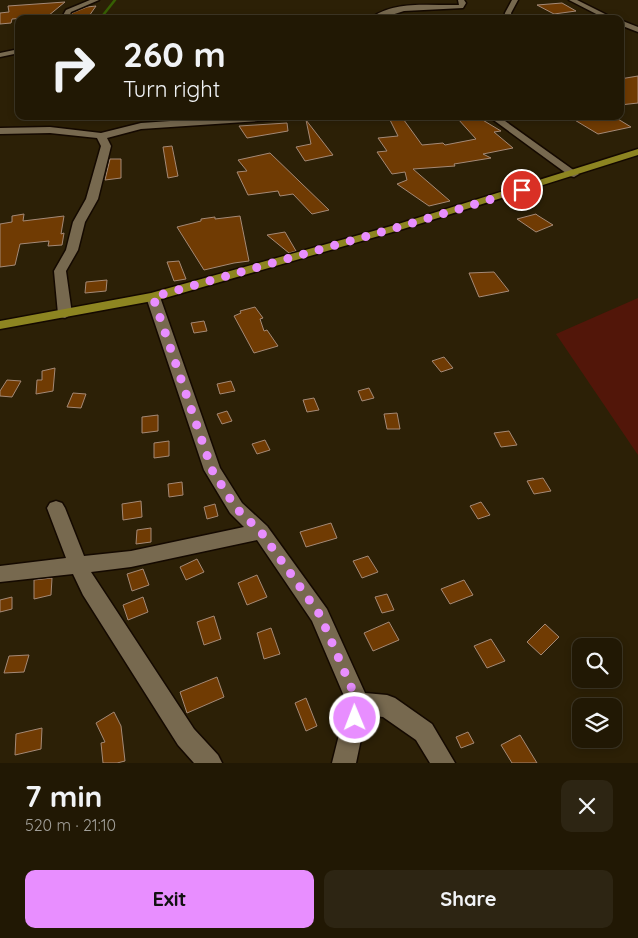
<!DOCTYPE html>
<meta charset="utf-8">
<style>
:root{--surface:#211804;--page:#2d2513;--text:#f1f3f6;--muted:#a2a09a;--line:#3e3726;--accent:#e88eff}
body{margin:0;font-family:Quicksand,sans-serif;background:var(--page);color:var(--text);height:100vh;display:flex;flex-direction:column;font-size:19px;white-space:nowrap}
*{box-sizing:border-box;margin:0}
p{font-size:16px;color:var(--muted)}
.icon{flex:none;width:28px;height:28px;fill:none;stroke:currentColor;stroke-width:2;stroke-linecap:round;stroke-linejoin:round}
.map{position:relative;height:763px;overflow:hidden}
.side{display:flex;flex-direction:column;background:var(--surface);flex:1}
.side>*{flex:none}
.top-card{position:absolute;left:15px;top:15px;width:609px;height:105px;border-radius:10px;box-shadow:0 2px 8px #0003,0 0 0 1px var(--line);background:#211804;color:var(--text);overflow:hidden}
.buttons{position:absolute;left:572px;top:638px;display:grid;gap:10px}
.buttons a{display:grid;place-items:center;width:50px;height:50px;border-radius:10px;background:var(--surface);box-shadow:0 2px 8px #0003,0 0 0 1px var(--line);font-size:25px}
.pin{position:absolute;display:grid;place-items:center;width:42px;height:42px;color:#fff;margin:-21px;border:2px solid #fff;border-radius:50%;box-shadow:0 1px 5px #0007}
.me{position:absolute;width:55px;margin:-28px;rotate:359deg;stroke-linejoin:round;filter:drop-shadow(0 0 4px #0008)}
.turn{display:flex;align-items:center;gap:18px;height:105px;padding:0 25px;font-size:22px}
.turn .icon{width:65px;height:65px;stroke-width:2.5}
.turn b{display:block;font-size:35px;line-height:42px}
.round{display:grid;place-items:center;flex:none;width:52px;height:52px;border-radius:10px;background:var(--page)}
.summary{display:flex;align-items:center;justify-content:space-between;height:85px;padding:0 25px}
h1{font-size:30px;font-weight:700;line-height:38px}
.primary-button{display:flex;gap:10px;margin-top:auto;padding:10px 25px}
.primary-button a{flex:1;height:58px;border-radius:10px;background:var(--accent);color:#111;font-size:20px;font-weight:700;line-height:58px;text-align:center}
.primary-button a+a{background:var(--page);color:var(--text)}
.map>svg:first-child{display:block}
.green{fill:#521609}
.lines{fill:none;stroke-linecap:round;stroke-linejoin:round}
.stream-far1{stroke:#365f03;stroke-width:2.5}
.stream{stroke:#365f03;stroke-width:3}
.building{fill:#703b03;stroke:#a48976}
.minor-casing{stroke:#140900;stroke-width:3}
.major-casing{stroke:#140900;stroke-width:3}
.minor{fill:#77694f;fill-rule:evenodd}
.major{fill:#8d8521;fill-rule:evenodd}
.route{stroke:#e88eff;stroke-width:9;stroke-dasharray:0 16.2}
</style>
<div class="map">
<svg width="638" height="763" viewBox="0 0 638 763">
<rect width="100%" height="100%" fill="#2c2006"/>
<path class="green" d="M638 298V455L556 334Z"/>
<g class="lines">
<path class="stream-far1" d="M100 19 115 0"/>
<path class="stream" d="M196 116 218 118"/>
</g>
<path class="building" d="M65 2 48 16 12 19 11 23 0 24V13L9 12 8 6Z
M562 3 576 11 554 14 537 5Z
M96 6 87 19H70L72 13 87 7Z
M638 76V103L620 105V79Z
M388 116H401L422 145 443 143 445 145 476 139 458 119 476 116 501 131 494 132 513 148 483 154 491 158 454 164 455 166 413 169 450 201 429 206 397 184 407 180 405 172 392 174 377 152 387 151 378 138 398 136Z
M568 116H613L631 127 598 134Z
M306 120 333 155 305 161 296 147 311 144Z
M287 123 288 131 247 138 239 126Z
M172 146 178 176 168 178 163 147Z
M270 153 329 210 312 214 293 194 280 196 278 191 248 195 237 172 247 171 238 160Z
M110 159H121V178L105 180Z
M24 214 23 221 64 216 61 234 64 233 62 245 48 246 49 241 20 244 15 265 0 267V224L12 222V216Z
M536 214 537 215 553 225 536 232 517 219Z
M240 216 249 261 234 263 204 270 177 227 201 221V219L215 217V219Z
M285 232 296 251 289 253 267 235Z
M179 261 186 279 174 281 167 262Z
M494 272 509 291 479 297 469 273Z
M107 280 106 291 85 293 86 282Z
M255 307 263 318 260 319 264 331 267 330 278 346 254 353 234 316 241 313 240 311Z
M204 321 207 331 194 333 191 323Z
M444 357 453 368 441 372 432 361Z
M55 368 53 391 36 394 37 380H42V371Z
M7 380 21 381 12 397 0 396V391Z
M231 381 235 391 220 394 217 384Z
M369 388 374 398 362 401 358 391Z
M73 393 86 394 81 408 67 407Z
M314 398 319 410 307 412 303 400Z
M227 411 232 421 222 424 217 414Z
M397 413 400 429H387L384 414Z
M158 415V431L142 433V417Z
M509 431 517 445 501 447 494 433Z
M265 440 270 450 257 454 252 444Z
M169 441V456L154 458V443Z
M543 478 551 491 534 494 527 481Z
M182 482 183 495 169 497 168 484Z
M141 501 142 517 123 520 122 504Z
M481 502 490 515 478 519 470 506Z
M215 504 218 516 207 519 204 507Z
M331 523 337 538 306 547 300 532Z
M151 528V542L136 544 137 530Z
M368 556 378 572 362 578 353 561Z
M197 559 204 572 186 580 180 567Z
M143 569 149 585 132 591 127 574Z
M257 575 267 597 247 605 238 583Z
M52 578 51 595 34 599V580Z
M464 580 473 595 450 604 441 589Z
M387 594 394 610 382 613 375 597Z
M12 597V609L0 612V600Z
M143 597 148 612 128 620 123 605Z
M214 616 221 639 204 645 197 622Z
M389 622 399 640 373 651 364 633Z
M545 624 559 637 541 655 527 642Z
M271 628 280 654 264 659 257 633Z
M491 639 505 661 487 668 474 646Z
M29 655 24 672 4 673 9 656Z
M217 677 224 697 187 713 180 692Z
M306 698 317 726 306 731 295 703Z
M114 712 121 726 125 761 117 763H103L101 743 105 742 96 723Z
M42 728 41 749 15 755 16 734Z
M468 732 474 743 461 748 456 737Z
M520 735 537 763H512L501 745Z"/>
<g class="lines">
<g class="minor-casing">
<path id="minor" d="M90 0H99L71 12 68 19H61L66 10Z
M458 0H464L466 3 463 8 404 11 379 19H370C393 0 430 6 459 5Z
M512 0H518L511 13 512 19H504L505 13Z
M569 0H577L615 19H606Z
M620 20 638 27V32L620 25Z
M19 49V53L0 57V53Z
M244 116H293L289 119 141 129 107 138 111 146 98 199 85 222 78 250 66 271 72 314 65 318 60 317 58 314 54 271 66 250 73 222 86 199 101 146 97 138 50 133 0 134V128L50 127 101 133 141 123Z
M488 116H498L579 174 574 177 570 176Z
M153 293 160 297 220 468 242 503 267 526 327 609 365 693 387 695 395 698 432 724 455 763H430L416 740 383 717 366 715 356 763H332L347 703 312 621 257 540 131 567 91 572 194 729 218 755 222 763H194L178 745 83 595 73 574 0 582V566L66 558 47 508 50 503 56 501 62 503 65 508 84 556 131 551 244 527 230 513 204 470 146 297Z"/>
</g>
<g class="major-casing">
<path id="major" d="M638 149V155L403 229 158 300 0 329V321L151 293 395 225Z"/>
</g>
<use href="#minor" class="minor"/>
<use href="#major" class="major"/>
</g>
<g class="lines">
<path class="route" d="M355 718 358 703 320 615 261 532 236 508 212 470 153 297 399 227 522 190"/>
</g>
</svg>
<div class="buttons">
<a><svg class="icon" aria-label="search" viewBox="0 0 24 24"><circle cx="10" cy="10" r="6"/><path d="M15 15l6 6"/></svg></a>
<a><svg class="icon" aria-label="layers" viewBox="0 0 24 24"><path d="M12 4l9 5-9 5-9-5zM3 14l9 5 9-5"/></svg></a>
</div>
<div class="pin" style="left:522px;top:190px;background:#d93025"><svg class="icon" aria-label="arrive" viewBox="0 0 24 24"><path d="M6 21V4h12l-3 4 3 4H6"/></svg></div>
<svg class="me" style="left:355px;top:718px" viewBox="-20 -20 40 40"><circle r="17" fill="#e88eff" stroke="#fff" stroke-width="3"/><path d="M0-11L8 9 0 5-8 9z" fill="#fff"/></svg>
<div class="top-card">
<div class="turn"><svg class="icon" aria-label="right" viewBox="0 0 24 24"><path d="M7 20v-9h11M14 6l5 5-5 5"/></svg><div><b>260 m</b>Turn right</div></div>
</div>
</div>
<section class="side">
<div class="summary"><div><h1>7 min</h1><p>520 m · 21:10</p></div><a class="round"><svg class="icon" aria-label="close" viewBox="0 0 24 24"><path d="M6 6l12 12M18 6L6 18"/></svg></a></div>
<div class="primary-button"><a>Exit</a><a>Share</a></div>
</section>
